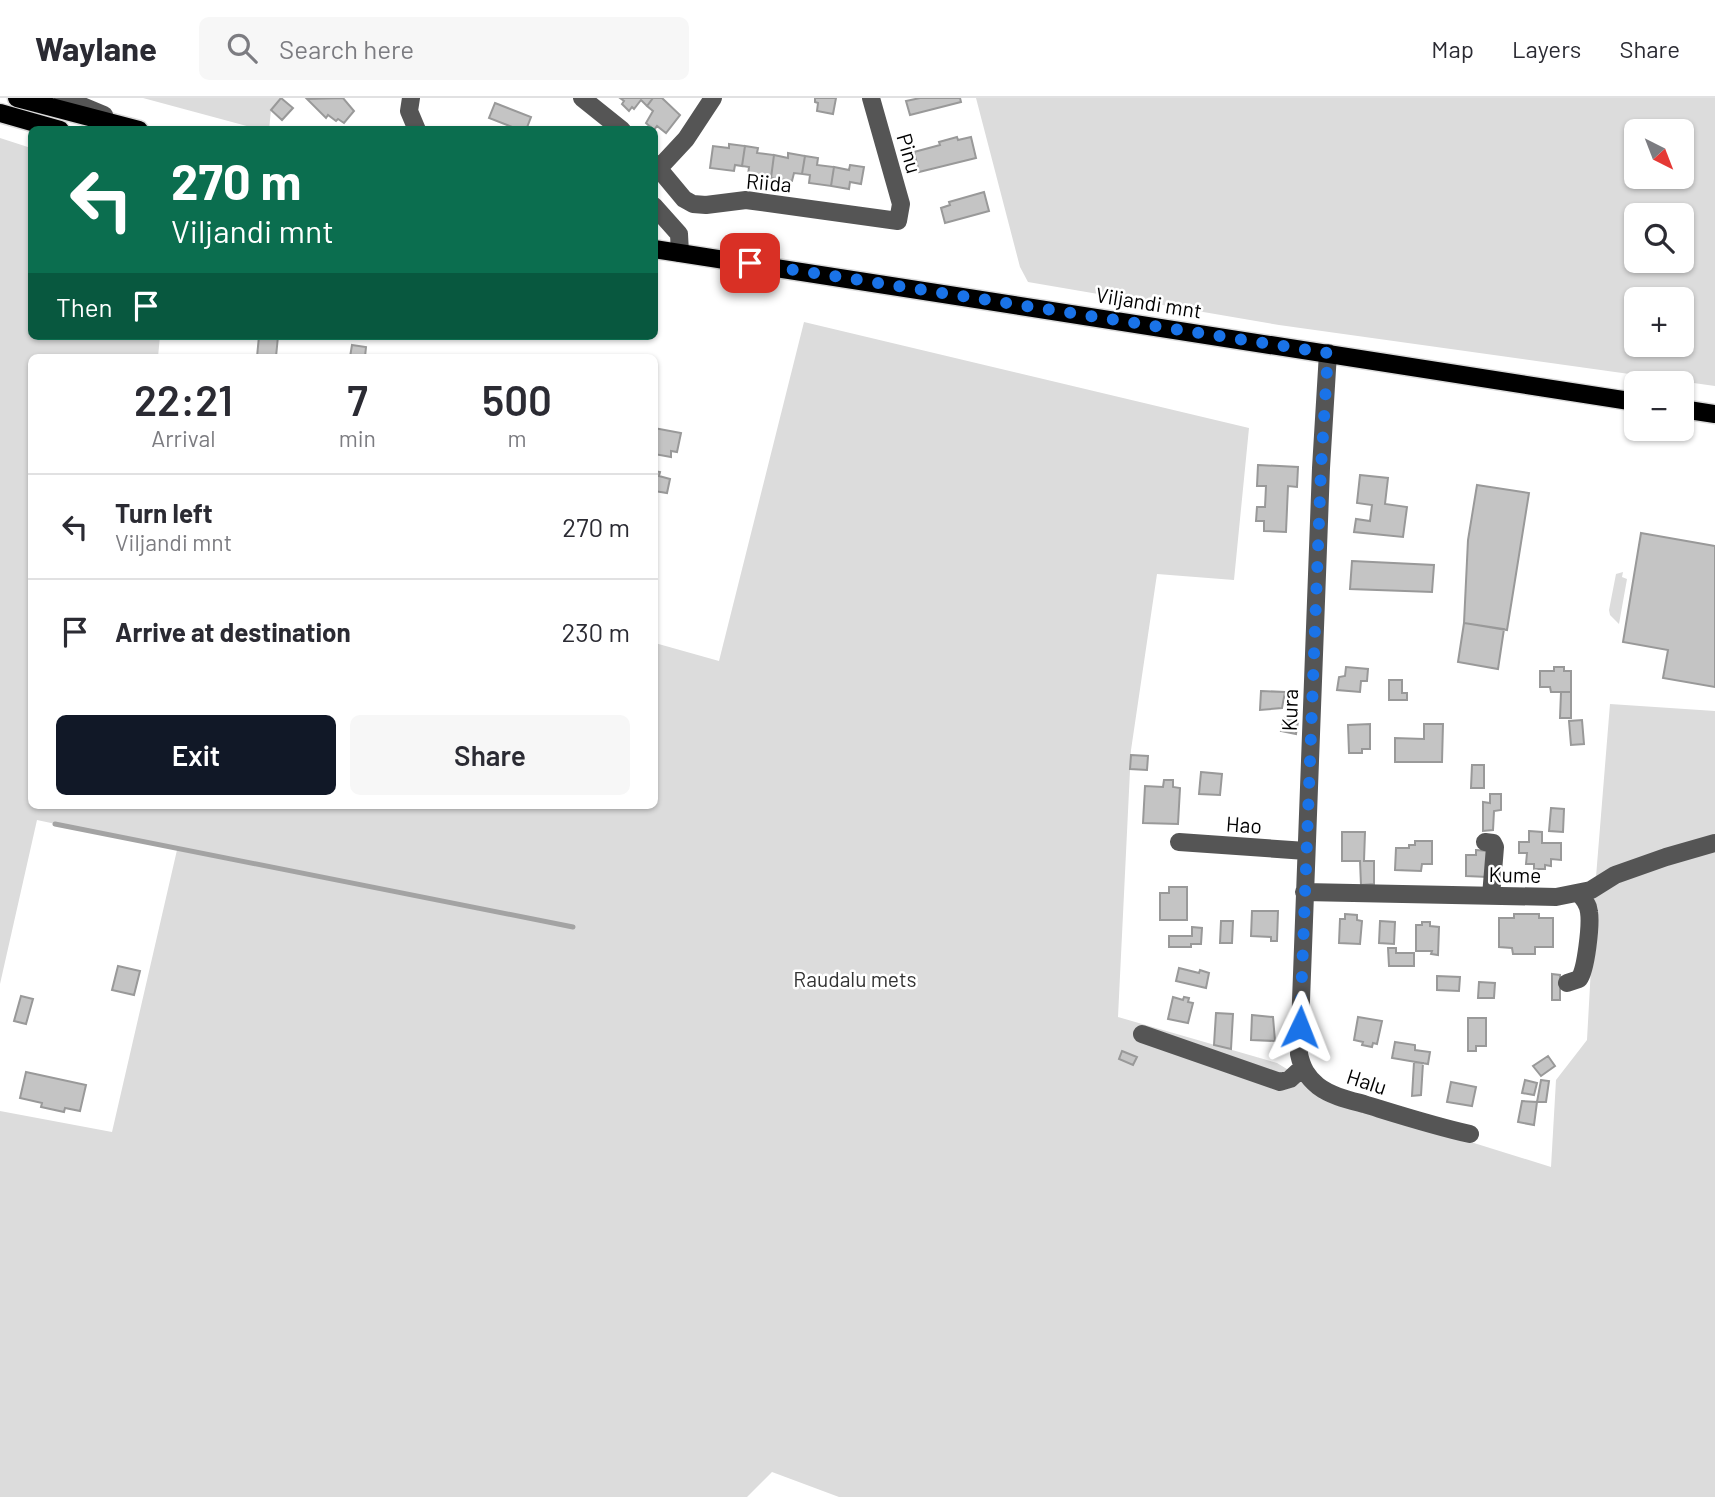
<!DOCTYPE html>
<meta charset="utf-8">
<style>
:root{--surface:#fff;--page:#f7f7f7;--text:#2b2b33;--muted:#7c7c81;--line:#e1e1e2;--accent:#111827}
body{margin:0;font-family:Barlow,sans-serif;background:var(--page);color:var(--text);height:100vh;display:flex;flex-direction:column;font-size:26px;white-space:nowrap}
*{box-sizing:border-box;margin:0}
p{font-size:23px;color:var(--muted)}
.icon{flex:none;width:38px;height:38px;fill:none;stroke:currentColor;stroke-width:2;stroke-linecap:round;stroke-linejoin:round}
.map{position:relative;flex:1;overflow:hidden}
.details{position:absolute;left:28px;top:256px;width:630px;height:455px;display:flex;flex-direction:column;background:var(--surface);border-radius:10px;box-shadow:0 2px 5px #0004}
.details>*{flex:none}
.top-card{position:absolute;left:28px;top:28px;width:630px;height:214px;border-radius:10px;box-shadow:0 2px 5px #0004;background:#0b6e4f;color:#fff;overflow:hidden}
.needle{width:46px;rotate:138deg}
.buttons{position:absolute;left:1624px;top:21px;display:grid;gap:14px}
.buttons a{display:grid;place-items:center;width:70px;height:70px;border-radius:10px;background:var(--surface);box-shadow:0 2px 5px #0004;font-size:35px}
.pin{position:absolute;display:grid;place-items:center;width:60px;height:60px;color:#fff;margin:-30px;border-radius:14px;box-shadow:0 4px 10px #0006}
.me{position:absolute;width:77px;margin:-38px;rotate:2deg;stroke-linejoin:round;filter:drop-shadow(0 0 5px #0008)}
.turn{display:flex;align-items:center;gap:24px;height:147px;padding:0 28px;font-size:32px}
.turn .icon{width:91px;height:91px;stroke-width:2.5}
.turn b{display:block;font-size:49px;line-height:60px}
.then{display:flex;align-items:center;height:66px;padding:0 28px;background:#0003;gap:14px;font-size:26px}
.eta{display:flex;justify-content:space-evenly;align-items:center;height:119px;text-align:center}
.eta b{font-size:42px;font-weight:600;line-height:49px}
.primary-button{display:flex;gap:14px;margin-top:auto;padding:14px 28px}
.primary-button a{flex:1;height:80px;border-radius:10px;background:var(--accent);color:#fff;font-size:28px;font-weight:600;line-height:80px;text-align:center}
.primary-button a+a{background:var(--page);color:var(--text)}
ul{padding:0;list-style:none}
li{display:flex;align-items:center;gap:21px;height:105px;padding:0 28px;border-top:2px solid var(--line)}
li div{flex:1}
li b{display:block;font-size:26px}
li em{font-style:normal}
header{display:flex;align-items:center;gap:42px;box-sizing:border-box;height:98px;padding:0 35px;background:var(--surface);border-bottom:2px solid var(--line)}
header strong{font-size:33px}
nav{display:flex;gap:38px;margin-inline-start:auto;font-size:24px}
.search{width:490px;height:63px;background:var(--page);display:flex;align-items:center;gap:18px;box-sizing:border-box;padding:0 24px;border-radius:10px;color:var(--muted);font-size:26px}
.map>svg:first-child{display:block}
.green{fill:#dcdcdc;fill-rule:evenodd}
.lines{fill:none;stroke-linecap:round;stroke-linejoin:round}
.stream{stroke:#a3a3a3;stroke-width:5}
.building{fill:#c4c4c4;stroke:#999;stroke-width:2}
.major-casing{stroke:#dbdbdb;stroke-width:21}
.minor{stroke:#555;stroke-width:18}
.major{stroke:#000;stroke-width:18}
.route{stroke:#1a73e8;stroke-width:12;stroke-dasharray:0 21.6}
.labels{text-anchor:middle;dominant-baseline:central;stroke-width:5;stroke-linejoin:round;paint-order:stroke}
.street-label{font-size:21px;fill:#000;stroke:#fff}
.park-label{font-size:21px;fill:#333;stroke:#fff}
</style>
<header>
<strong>Waylane</strong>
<div class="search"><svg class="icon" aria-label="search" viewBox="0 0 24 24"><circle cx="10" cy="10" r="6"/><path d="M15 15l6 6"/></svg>Search here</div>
<nav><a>Map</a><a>Layers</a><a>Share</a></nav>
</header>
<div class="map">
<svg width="1715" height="1399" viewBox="0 0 1715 1399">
<rect width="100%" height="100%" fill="#fff"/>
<path class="green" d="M143 0H281L271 12 269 32 258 31Z
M976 0H1715V288L1279 227 1028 184 1020 169ZM1682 33V79H1636V33ZM1682 117V163H1636V117ZM1682 201V247H1636V201Z
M0 40 31 50 32 238H160L158 259H32V707H654L655 545 719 563 804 224 1249 330 1234 482 1157 476 1131 652 1118 919 1277 965 1300 979 1429 1031 1551 1069 1556 982 1587 942 1596 779 1610 606 1715 613V1399H839L772 1374 747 1399H0V1013L112 1034 177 752 37 722 0 886Z
M1623 474 1622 479 1627 481 1619 526 1610 517 1609 512 1616 476Z"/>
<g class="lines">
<path class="stream" d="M55 726 573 829"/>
</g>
<path class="building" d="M281 0 293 10 282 22 271 12Z
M343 0 354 13 344 25 338 21 336 23 328 17 326 20 307 1Z
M620 0H653L647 8 641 2 634 11 632 9 629 13 622 6 624 3Z
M653 0H662L680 17 666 35 657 28 654 32 646 25 653 13 647 8Z
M815 0H836L833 16 817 13 818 5 815 4Z
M920 0H960L961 4 910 17 906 3Z
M495 5 531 19 526 32H520L489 20Z
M957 39 958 42 971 39 976 60 919 74 914 54 940 47 939 44Z
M729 46 745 48 742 68 735 67 734 73 710 70 713 48 729 50Z
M745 48 758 50 757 55 774 57 771 80 748 77 749 69 742 68Z
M788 55 805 58 802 76 794 75 792 83 771 80 774 57 788 60Z
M805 58 818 60 817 67 834 69 831 88 809 85 810 77 802 76Z
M850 67 864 69 861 86 850 84 849 91 831 88 834 69 849 72Z
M984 94 989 113 945 125 941 110 950 107 949 104Z
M259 238H278L276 259H257Z
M352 247 366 249 365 259H350Z
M654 330 681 335 677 354 671 353V359L654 356Z
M1258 367 1298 369 1297 389 1288 388 1286 434 1264 433V423H1256L1257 409H1265L1266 388H1257Z
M654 373 660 374 659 378 670 381 667 395 654 393Z
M1360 377 1388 380 1385 406 1407 409 1403 439 1354 434 1356 421 1370 423 1372 407 1357 405Z
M1477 387 1529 395 1507 532 1464 525 1468 442Z
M1641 435 1715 448V589L1663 580 1668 552 1623 544Z
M1352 463 1434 467 1432 494 1350 491Z
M1464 525 1504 531 1498 571 1458 564Z
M1346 569 1368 571 1367 583H1361L1360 594 1337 592 1339 579 1345 578Z
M1554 569H1564V573H1571V594H1551L1550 589H1540V573H1554Z
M1389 582H1402V595H1407V602H1389Z
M1261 593 1285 594 1282 610 1260 612Z
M1561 594H1571V620H1560Z
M1284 620 1298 623 1296 636 1281 633Z
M1582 622 1584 646 1571 647 1569 623Z
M1370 626V651H1362V655H1349L1348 627Z
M1424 626H1443L1442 664H1395V640L1424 641Z
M1131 657 1148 658 1147 672 1130 671Z
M1472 667H1484V690H1471Z
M1201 674 1222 676 1220 697 1199 696Z
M1164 682H1173V689L1180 690 1178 726 1143 725 1145 688 1163 689Z
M1490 696H1501V712L1494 713 1493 732 1483 733V704L1490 705Z
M1551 710 1564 711 1563 734 1549 733Z
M1529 733 1542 734V745H1561V762L1551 761V768L1545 767V771H1534V766H1526L1527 755H1519V744H1529Z
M1342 734H1365L1364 763H1374V786L1361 787 1360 763H1342Z
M1415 743H1432V766H1422L1421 773 1395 772 1396 750H1409V747H1415Z
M1476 752 1488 753V779L1466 778V757H1476Z
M1169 789H1187V822H1160V795H1169Z
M1252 813H1278L1277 843H1271V839L1251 838Z
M1345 816 1357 817V822L1362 823 1360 846 1339 845 1340 821H1345Z
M1514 816H1539V820H1553V849H1535V856H1513L1512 850 1499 849V820H1514Z
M1221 823H1233L1232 845H1220Z
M1380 823 1395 824 1394 846 1379 845Z
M1422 824H1430V828L1439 829 1438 857 1431 856 1432 853H1416V827H1422Z
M1192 829 1202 830 1201 846H1191V849H1169V838H1192Z
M1388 850H1396V855H1414V868H1389Z
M118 868 140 873 134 897 112 892Z
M1179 870 1199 875 1200 872 1209 875 1206 890 1176 883Z
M1552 876 1560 877V902H1552Z
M1437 878 1460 879 1459 893 1437 892Z
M1479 884 1495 885 1494 900H1478Z
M21 898 33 901 26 926 14 923Z
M1173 899 1183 902 1184 899 1189 900 1188 904 1193 905 1188 925 1168 921Z
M1216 915 1233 916 1231 951 1214 947Z
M1252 917 1273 919 1275 943 1251 942Z
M1358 919 1382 923 1377 946 1373 945 1372 949 1362 947 1363 944 1354 942Z
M1468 920H1486V948H1476V953H1468Z
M1395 944 1415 947V952L1430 954 1428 966 1392 960Z
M1122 953 1137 959 1133 967 1119 961Z
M1548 958 1555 968 1541 978 1533 968Z
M1414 964 1423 965 1421 997 1412 998Z
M26 974 86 987 80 1013 65 1010 64 1014 41 1009 42 1005 20 1000Z
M1525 982 1537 985 1534 997 1522 995Z
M1541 982 1549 983 1546 1004H1537Z
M1451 984 1476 989 1472 1008 1447 1004Z
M1522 1003 1537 1004 1534 1027 1518 1024Z"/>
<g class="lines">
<g class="major-casing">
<path id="major" d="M17 0 139 32
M0 15 60 32
M654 151 1636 304
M1682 311 1715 316"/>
</g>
<path class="minor" d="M63 0 104 17
M411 0 409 13 417 32
M582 0 622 32
M654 65 684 101 693 106 706 107 746 102 898 123 901 106 871 0
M659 70 686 41 713 0
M654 108 679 136 680 155
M1328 255 1321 370 1299 956C1302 970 1307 979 1318 988 1331 998 1349 1002 1364 1006 1400 1017 1434 1028 1470 1036
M1179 744 1306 753
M1485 744 1493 745 1495 749 1491 798
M1304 794 1556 799 1591 792 1615 777 1666 759 1715 745
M1567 885 1579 881C1586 872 1591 827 1589 814 1588 806 1584 800 1578 795
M1142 936 1280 984 1290 981 1302 970"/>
<use href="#major" class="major"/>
</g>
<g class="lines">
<path class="route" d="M750 165 1328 255 1321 370 1300 929"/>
</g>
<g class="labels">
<g class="street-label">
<text transform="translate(910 55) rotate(74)">Pinu</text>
<text transform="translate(769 84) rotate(5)">Riida</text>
<text transform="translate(1149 204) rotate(9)">Viljandi mnt</text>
<text transform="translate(1289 612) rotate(-88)">Kura</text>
<text transform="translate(1244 726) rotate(4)">Hao</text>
<text transform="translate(1515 776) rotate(1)">Kume</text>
<text transform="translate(1367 983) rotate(18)">Halu</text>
</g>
<g class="park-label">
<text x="855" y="880">Raudalu mets</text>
</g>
</g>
</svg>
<div class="buttons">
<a><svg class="needle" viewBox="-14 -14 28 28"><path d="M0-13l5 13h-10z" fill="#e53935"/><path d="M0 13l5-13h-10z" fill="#7c7c81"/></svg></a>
<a><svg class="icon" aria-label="search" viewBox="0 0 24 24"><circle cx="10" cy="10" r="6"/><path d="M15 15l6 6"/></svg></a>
<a>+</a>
<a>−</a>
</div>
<div class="pin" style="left:750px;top:165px;background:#d93025"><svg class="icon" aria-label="arrive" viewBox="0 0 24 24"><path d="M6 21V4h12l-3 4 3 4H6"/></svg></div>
<svg class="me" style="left:1300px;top:929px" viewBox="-20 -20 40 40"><path d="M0-17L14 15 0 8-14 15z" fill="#1a73e8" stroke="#fff" stroke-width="4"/></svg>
<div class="top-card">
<div class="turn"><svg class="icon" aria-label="left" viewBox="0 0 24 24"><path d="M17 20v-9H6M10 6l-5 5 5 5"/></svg><div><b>270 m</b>Viljandi mnt</div></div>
<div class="then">Then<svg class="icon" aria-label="arrive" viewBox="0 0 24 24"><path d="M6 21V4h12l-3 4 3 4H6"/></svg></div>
</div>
<section class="details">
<div class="eta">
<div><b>22:21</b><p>Arrival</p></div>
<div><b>7</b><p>min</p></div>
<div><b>500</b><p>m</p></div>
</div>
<ul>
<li><svg class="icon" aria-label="left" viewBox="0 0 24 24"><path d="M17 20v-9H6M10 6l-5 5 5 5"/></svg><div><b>Turn left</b><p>Viljandi mnt</p></div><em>270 m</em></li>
<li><svg class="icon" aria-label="arrive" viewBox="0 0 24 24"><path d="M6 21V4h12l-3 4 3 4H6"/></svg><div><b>Arrive at destination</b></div><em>230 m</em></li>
</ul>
<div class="primary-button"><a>Exit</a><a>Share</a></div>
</section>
</div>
